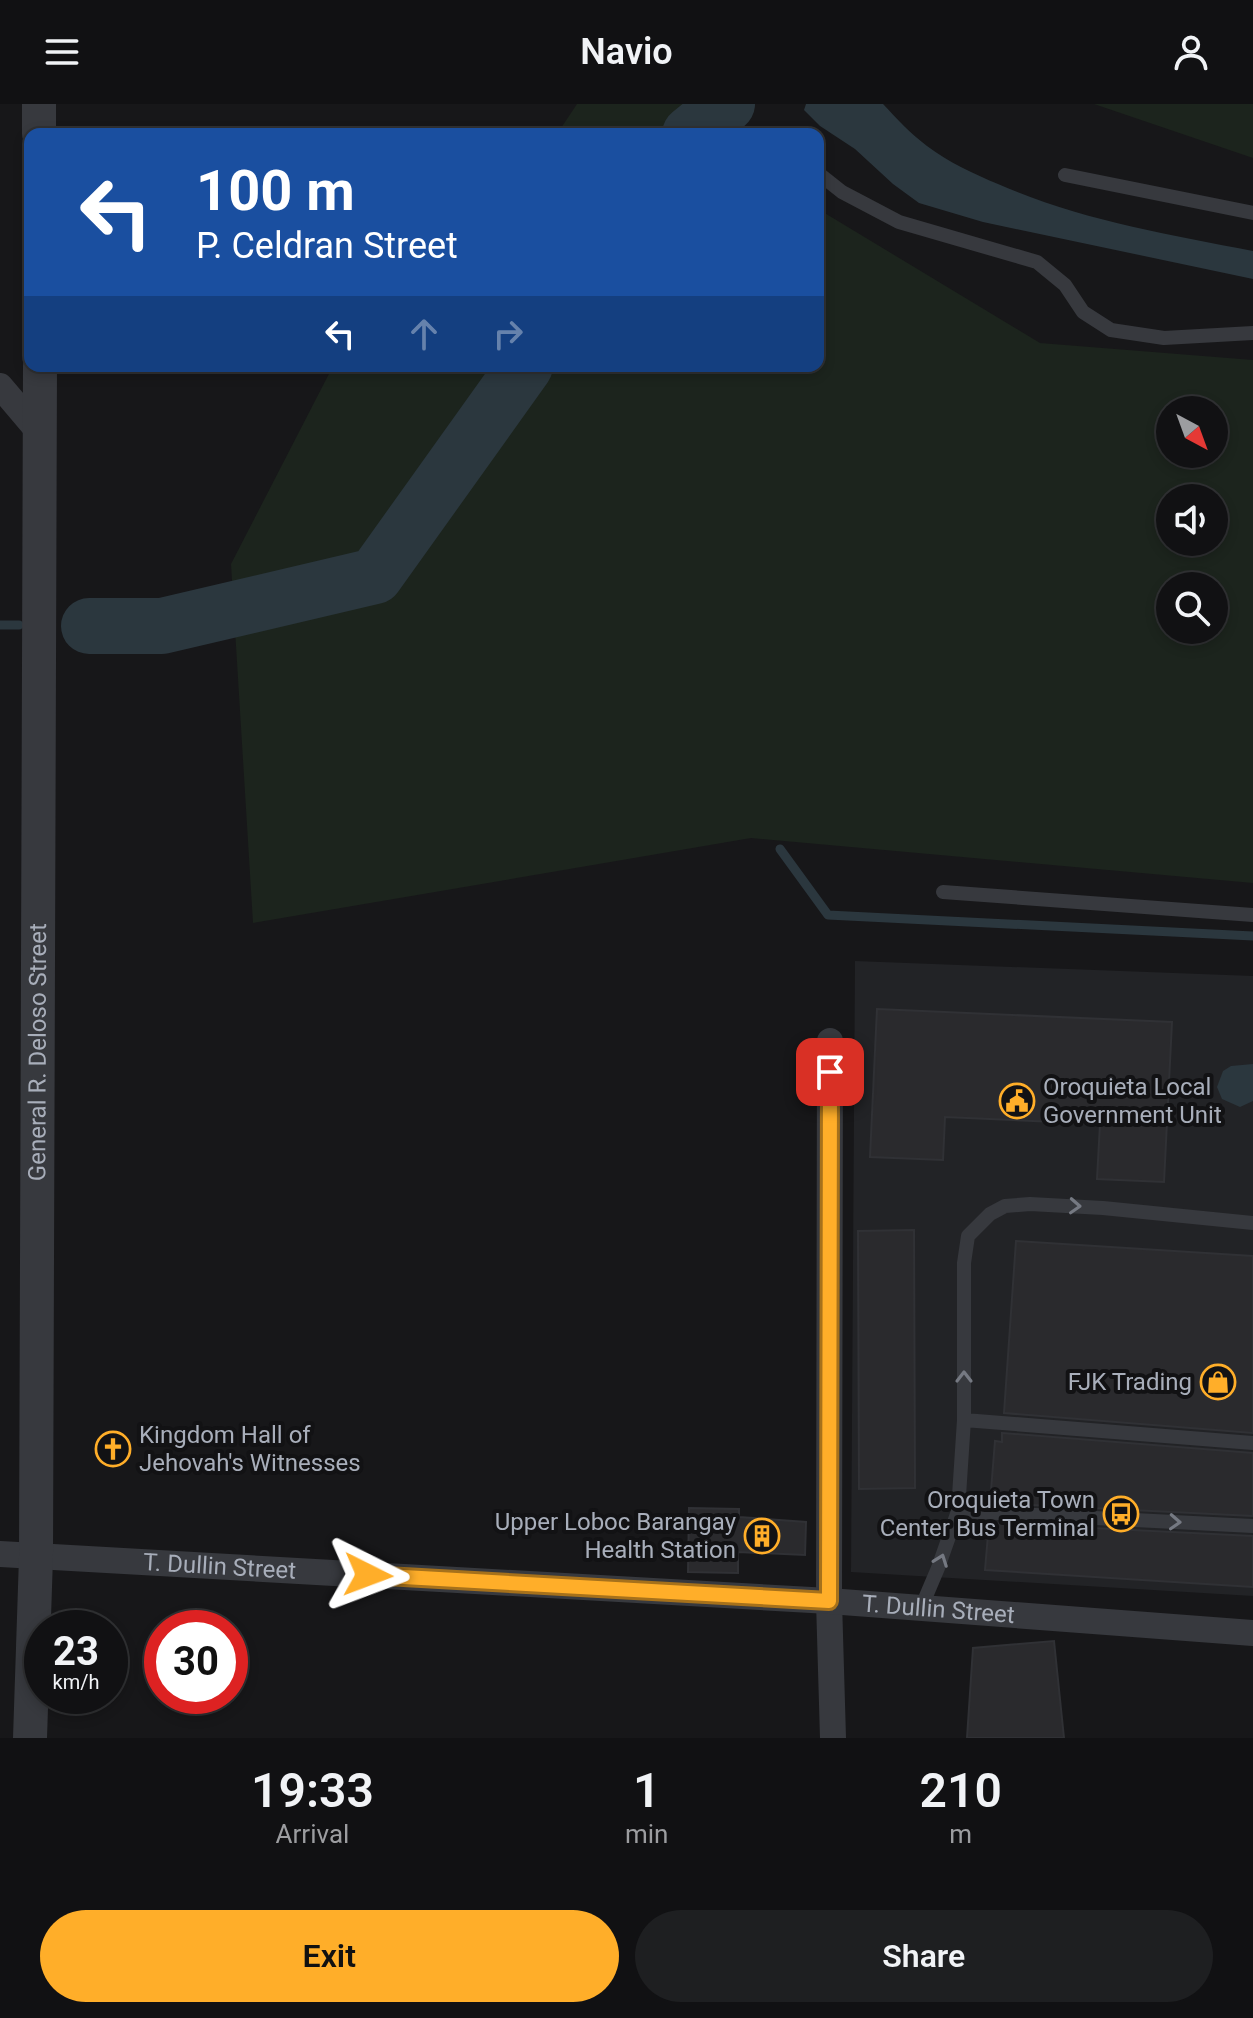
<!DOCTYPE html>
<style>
:root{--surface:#111113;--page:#1e1f21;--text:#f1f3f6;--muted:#9c9da0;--line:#303133;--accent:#ffae29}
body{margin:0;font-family:Roboto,sans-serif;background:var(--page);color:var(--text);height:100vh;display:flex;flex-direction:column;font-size:30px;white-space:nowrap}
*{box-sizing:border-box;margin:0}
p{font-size:26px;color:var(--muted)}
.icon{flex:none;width:44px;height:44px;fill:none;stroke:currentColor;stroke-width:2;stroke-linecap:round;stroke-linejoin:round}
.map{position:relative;height:1634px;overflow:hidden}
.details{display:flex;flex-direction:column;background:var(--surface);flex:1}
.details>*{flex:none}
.guide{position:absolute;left:24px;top:24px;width:800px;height:244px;border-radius:16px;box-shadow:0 4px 12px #0003,0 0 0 2px var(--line);background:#1a4fa0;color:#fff;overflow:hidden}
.needle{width:52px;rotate:139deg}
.controls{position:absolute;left:1156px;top:292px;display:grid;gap:16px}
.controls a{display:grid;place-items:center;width:72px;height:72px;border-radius:50%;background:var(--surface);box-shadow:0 4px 12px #0003,0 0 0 2px var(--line);font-size:40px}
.speed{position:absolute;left:24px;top:1506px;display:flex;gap:16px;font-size:40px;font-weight:700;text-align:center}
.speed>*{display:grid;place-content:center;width:104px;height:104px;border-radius:50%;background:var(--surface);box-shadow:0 4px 12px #0003,0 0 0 2px var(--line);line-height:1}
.speed small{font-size:20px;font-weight:400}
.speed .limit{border:12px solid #d22;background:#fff;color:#111}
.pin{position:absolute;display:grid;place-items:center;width:68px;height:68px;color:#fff;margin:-34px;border-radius:16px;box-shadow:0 4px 12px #0006}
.me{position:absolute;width:88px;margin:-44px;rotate:93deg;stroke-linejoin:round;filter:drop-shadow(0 0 6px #0008)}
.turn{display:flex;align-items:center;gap:28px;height:168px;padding:0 40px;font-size:36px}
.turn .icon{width:104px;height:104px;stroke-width:2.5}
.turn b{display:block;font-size:56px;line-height:68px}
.lanes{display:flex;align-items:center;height:76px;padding:0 40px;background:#0003;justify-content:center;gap:40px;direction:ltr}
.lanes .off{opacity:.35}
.eta{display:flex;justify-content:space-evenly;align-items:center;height:136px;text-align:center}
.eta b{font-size:48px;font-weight:600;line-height:56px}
.primary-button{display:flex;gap:16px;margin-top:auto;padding:16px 40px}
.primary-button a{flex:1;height:92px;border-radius:48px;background:var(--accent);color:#111;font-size:32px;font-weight:600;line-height:92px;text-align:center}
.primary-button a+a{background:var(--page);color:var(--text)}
header{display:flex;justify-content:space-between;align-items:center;height:104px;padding:0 40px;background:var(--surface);font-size:36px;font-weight:600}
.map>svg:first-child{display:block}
.built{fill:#222326}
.green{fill:#1c241d;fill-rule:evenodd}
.water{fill:#2b373e}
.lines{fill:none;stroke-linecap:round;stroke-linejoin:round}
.stream{stroke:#2b373e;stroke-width:9}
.river{stroke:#2b373e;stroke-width:56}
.building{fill:#2a2a2d;stroke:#303135;stroke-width:2}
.service{stroke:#37393e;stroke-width:14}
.minor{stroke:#37393e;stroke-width:26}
.tertiary{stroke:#37393e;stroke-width:34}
.oneway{stroke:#757982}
.route-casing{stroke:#a6711b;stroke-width:20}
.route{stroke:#ffae29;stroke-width:14}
.labels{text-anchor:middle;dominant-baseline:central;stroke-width:8;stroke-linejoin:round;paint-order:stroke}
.street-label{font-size:24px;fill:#a8aeba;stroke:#121214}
.poi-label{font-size:24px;fill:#a8aeba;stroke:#121214;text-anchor:end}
</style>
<header><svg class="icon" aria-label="menu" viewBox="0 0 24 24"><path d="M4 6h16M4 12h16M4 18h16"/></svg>Navio<svg class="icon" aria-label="person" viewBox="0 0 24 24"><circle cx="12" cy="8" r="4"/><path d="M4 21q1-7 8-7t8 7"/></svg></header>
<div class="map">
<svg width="1253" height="1634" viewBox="0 0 1253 1634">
<rect width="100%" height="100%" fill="#171719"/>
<path class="built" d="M855 857 1253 872V1492L851 1468Z"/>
<path class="green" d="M577 0H727L743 30H557Z
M1094 0H1253V54Z
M818 105 1040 239 1253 256V779L751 734 253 819 231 460 333 262H818ZM1170 306H1214V350H1170ZM1170 394H1214V438H1170ZM1170 482H1214V526H1170Z"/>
<path class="water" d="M806 0H883C897 15 911 30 927 42 948 58 974 70 998 80 1080 116 1165 130 1253 147V175L983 118 919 99 893 80 855 45 820 22 804 6Z
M1253 960V997L1240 1003 1222 995 1217 983 1223 967 1231 962Z"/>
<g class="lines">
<path class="stream" d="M0 521H19
M780 745 828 811 1253 832"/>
<path class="river" d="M690 30 727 0
M89 522H162L375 472 525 262"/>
</g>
<path class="building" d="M877 905 1172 918 1164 1078 1097 1075 1100 1020 945 1013 943 1056 870 1053Z
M914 1126 915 1384 859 1385 858 1127Z
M1016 1137 1253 1152V1329L1004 1309Z
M1002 1329 1253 1349V1412L990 1399 995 1337 1002 1338Z
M689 1404 739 1405V1413L806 1418 805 1451 738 1448V1469L688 1468Z
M989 1419 1253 1432V1483L985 1466Z
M1054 1537 1064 1634H967L973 1544Z"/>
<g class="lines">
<path class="service" d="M818 69 842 88 899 118 1037 158 1065 181 1083 208 1111 226 1164 234 1253 229
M1065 71 1253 109
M943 788 1253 811
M964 1316 1253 1339
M958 1407 1253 1422
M921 1504 938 1464 958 1407 964 1316V1159L968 1132 990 1110 1005 1102 1030 1100 1103 1104 1253 1119"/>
<g class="minor">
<path d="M0 282 40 329"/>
<path d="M830 937 829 1497 833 1634"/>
<path id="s1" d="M0 1450 829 1497 1253 1529"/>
</g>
<g class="tertiary">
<path d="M39 0V30"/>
<path id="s2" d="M30 1634 36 1453 40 262"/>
</g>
</g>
<defs><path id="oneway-chevron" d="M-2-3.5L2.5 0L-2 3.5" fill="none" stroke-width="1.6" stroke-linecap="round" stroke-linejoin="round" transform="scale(2)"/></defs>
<g class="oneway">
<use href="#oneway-chevron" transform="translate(1075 1102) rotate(3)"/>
<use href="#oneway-chevron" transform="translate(964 1273) rotate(-90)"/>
<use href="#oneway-chevron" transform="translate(1175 1418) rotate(3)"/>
<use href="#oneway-chevron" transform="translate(941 1456) rotate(-70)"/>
</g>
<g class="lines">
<g class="route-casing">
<path id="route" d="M368 1471 829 1497 830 968"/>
</g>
<use href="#route" class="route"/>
</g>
<defs>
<g id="civic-ring" transform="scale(1.8)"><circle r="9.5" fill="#121214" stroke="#ffae29" stroke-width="1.5"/><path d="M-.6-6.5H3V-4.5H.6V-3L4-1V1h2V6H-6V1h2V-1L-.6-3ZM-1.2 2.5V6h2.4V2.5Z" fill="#ffae29"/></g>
<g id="shop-ring" transform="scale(1.8)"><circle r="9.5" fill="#121214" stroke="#ffae29" stroke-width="1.5"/><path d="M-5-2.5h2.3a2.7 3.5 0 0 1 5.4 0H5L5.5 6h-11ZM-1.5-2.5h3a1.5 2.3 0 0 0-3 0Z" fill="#ffae29"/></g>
<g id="church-ring" transform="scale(1.8)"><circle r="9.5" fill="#121214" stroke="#ffae29" stroke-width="1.5"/><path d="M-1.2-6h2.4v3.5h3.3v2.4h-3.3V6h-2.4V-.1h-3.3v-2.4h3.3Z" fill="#ffae29"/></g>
<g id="bus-ring" transform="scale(1.8)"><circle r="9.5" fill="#121214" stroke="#ffae29" stroke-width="1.5"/><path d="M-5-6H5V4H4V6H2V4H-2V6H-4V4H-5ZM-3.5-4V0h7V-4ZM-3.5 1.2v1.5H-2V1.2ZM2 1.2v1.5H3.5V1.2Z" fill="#ffae29"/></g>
<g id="building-ring" transform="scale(1.8)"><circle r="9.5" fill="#121214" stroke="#ffae29" stroke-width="1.5"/><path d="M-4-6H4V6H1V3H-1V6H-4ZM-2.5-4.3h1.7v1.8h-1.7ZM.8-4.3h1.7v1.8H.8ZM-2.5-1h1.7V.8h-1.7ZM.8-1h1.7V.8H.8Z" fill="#ffae29"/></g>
</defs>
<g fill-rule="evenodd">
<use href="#civic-ring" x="1017" y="997"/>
<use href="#shop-ring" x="1218" y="1278"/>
<use href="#church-ring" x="113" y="1345"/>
<use href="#bus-ring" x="1121" y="1410"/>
<use href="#building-ring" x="762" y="1432"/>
</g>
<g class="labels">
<g class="street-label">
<text stroke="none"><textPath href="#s2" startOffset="686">General R. Deloso Street</textPath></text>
<text stroke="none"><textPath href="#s1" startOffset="220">T. Dullin Street</textPath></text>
<text stroke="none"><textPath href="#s1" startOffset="940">T. Dullin Street</textPath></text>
</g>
<g class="poi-label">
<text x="1043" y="983" text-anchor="start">Oroquieta Local<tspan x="1043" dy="28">Government Unit</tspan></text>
<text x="1192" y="1278">FJK Trading</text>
<text x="139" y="1331" text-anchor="start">Kingdom Hall of<tspan x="139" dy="28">Jehovah's Witnesses</tspan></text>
<text x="1095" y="1396">Oroquieta Town<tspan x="1095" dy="28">Center Bus Terminal</tspan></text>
<text x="736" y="1418">Upper Loboc Barangay<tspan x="736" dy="28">Health Station</tspan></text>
</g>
</g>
</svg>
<div class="controls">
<a><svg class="needle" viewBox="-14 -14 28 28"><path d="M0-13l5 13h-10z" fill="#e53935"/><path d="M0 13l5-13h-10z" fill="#9c9da0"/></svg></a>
<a><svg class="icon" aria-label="sound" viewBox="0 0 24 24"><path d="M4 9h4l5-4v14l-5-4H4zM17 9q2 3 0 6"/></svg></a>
<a><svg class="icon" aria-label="search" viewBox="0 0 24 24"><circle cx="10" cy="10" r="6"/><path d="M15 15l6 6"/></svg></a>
</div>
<div class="speed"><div>23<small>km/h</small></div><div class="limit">30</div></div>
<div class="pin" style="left:830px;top:968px;background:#d93025"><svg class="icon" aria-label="arrive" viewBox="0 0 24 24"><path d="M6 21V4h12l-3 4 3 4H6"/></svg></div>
<svg class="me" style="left:368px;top:1471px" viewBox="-20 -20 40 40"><path d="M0-17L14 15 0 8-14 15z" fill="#ffae29" stroke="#fff" stroke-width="4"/></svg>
<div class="guide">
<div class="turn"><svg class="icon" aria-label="left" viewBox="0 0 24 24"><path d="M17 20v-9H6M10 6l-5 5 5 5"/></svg><div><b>100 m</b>P. Celdran Street</div></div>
<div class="lanes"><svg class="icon" aria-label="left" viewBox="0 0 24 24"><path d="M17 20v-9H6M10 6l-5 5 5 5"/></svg><svg class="icon off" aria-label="ahead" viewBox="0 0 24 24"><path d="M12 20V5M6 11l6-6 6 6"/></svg><svg class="icon off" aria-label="right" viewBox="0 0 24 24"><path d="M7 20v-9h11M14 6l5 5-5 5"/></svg></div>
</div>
</div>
<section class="details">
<div class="eta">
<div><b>19:33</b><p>Arrival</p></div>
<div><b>1</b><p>min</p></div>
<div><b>210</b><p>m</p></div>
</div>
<div class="primary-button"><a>Exit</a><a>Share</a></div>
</section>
